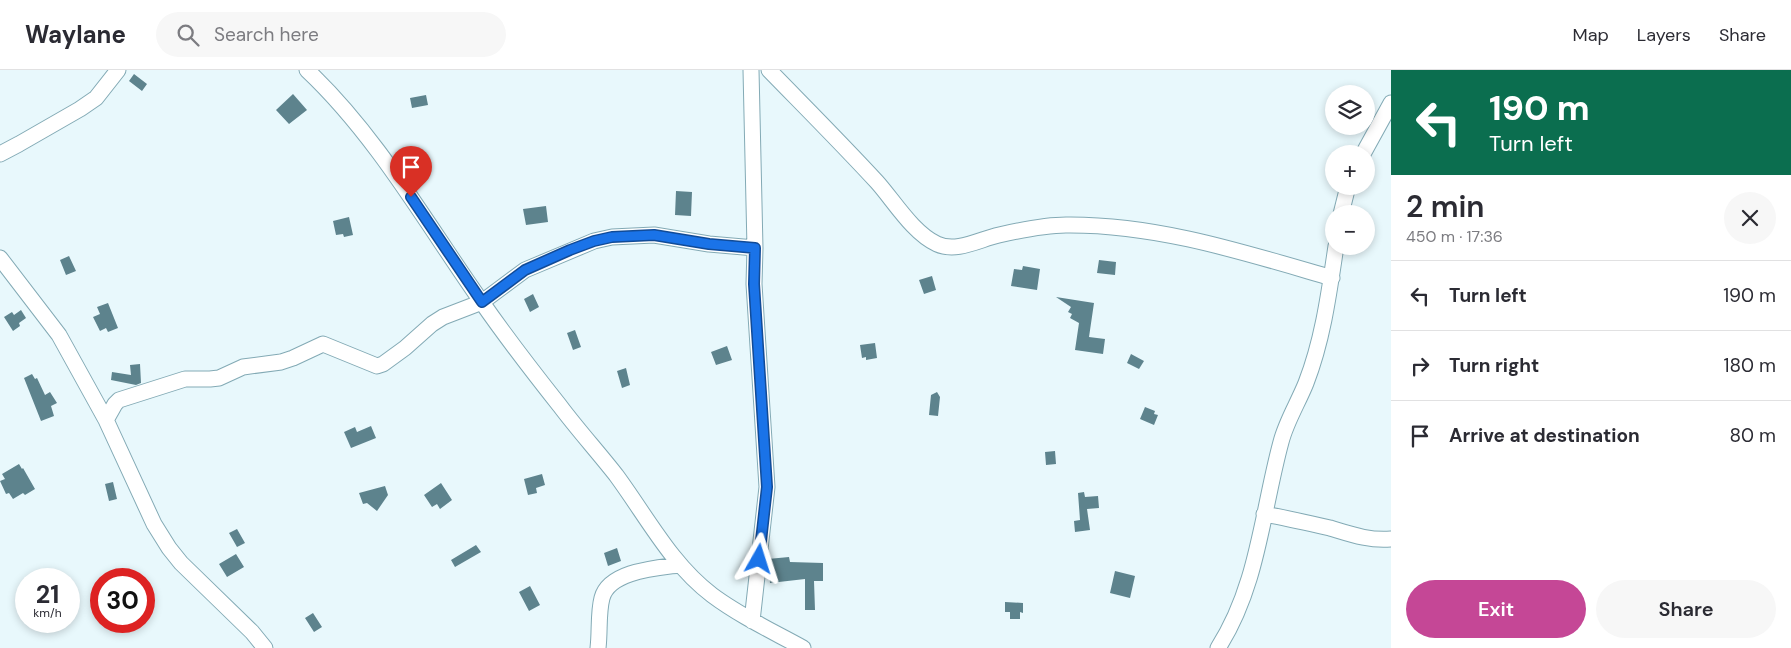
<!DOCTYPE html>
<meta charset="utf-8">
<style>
:root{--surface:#fff;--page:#f7f7f7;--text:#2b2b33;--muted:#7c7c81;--line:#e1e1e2;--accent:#c54796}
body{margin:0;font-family:"DM Sans",sans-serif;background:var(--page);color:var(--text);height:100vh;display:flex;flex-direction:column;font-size:19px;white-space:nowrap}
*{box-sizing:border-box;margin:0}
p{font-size:16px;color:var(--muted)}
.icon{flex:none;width:28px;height:28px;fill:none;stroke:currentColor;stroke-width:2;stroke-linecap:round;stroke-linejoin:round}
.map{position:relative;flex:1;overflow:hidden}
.drawer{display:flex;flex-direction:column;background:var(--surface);width:400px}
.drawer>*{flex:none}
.banner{background:#0b6e4f;color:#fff;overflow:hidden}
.fabs{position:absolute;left:1325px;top:15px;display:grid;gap:10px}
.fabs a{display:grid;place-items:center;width:50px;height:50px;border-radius:50%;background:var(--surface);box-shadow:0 2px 8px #0003;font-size:25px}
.speed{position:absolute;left:15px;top:498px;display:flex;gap:10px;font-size:25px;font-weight:700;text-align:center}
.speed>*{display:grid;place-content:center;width:65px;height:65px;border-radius:50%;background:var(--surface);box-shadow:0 2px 8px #0003;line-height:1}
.speed small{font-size:12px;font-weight:400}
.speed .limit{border:8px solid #d22;background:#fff;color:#111}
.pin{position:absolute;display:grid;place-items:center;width:42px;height:42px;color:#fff;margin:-51px -21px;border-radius:50% 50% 50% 0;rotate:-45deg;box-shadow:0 0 5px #0007}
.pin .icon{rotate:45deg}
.me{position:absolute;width:55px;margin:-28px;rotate:6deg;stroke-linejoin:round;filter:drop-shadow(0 0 4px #0008)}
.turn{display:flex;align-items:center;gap:18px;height:105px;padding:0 15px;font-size:22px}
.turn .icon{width:65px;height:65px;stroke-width:2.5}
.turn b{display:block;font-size:35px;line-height:42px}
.round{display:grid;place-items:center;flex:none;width:52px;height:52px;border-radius:26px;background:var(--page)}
.overview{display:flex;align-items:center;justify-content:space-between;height:85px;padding:0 15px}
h1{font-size:30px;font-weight:600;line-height:38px}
.action{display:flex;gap:10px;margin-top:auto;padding:10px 15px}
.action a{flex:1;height:58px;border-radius:30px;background:var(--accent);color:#fff;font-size:20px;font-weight:600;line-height:58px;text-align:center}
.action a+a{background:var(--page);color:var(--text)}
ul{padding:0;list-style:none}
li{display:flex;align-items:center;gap:15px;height:70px;padding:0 15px;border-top:1px solid var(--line)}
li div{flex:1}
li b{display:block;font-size:19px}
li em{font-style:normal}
header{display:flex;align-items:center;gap:30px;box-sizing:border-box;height:70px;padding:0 25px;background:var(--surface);border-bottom:1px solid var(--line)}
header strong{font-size:24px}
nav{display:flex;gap:28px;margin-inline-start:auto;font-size:18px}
.search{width:350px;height:45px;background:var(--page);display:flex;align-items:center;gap:12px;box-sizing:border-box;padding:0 18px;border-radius:28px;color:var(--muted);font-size:19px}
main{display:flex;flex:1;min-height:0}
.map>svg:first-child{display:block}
.building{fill:#5d838d}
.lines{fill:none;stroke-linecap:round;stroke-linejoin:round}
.minor-casing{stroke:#83aab5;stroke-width:17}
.minor{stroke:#fff;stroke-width:15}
.route-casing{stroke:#114b97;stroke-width:12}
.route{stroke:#1a73e8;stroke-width:9}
</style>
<header>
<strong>Waylane</strong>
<div class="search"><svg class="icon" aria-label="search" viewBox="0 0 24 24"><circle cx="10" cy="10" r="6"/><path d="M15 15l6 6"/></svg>Search here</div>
<nav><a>Map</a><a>Layers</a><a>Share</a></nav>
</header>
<main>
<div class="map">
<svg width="1391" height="578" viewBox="0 0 1391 578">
<rect width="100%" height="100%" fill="#e8f8fc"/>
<path class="building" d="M134 4 147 14 142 21 129 11Z
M293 24 307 40 289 54 276 40Z
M426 25 428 35 412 38 410 28Z
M676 121 692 122 691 146 675 145Z
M546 136 548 152 526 155 523 139Z
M349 147 353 165 344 167 343 164 336 165 333 151Z
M69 186 76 201 66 205 60 190Z
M1099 190 1116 192 1115 205 1097 203Z
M1023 196 1040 199 1037 220 1011 216 1014 199 1022 200Z
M932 206 936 220 924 224 919 210Z
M533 224 539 237 530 242 524 229Z
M1056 227 1094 233 1089 267 1105 269 1103 284 1075 280 1079 253 1070 248 1072 244 1068 242 1071 237Z
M108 233 118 258 108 262 106 258 100 261 93 247 100 244 97 237Z
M21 240 26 248 19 253 20 256 13 261 4 247 12 242 14 245Z
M575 260 581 277 573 280 567 263Z
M875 273 877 288 866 290V287L862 288 860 275Z
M727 276 732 290 716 295 711 282Z
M1131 284 1144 291 1139 299 1127 293Z
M140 294 141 313 136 315 111 310 112 302 131 305 130 295Z
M626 298 630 315 622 318 617 301Z
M32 304 35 309 37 308 45 325 50 322 57 333 51 336 54 346 41 351 24 308Z
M937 322 940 327 938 346 929 345 931 325Z
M1145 337 1155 341 1154 344 1158 345 1154 355 1140 349Z
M371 356 376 368 351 378 344 362 355 357 357 362Z
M1055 381 1056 394 1046 395 1045 382Z
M19 394 22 399 23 398 35 419 25 425 23 423 13 429 9 423 6 424 0 411 5 409 2 404Z
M542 404 545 415 536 418 537 423 528 425 524 409Z
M113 412 117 429 109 431 105 414Z
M441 413 452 430 440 439 437 434 432 437 424 425Z
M385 416 388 425 377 441 367 433 363 434 359 423Z
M1084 422 1085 427 1098 426 1099 438 1087 439 1090 460 1075 462 1074 451 1080 450 1078 423Z
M237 459 245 473 237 477 229 463Z
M476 475 481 482 455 497 451 490Z
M617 478 621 491 608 496 604 483Z
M236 484 244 497 227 507 219 494Z
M789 487 790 492 823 493V511H814L815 540H805V509L770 513 768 489Z
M1115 501 1135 506 1130 528 1110 523Z
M530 516 540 535 529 541 519 522Z
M1005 532 1023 533V543L1020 542V549H1010V542H1005Z
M313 543 322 557 314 562 305 548Z"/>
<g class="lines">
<g class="minor-casing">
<path id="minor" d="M307 0C377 66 426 153 481 231 506 267 533 302 560 336 578 360 598 382 616 405 647 447 671 494 712 525 740 546 772 561 803 578
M751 0 755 178 754 214 767 417 752 551
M769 0C805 37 842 74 877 112 894 131 913 163 937 174 957 183 980 169 999 165 1021 160 1044 155 1066 155 1157 154 1246 183 1332 208
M0 84 19 74 80 39 96 28 118 0
M1363 84 1391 33
M1341 144 1348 116
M0 188 59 265 106 350 154 454 169 478 181 493 252 562 265 578
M106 350 115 334 119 330 185 309H210L219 308 243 297 281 292 293 288 323 274 377 296 383 294 405 278 432 254 443 247 482 232 525 200 594 171 612 167 654 165 709 174 755 178
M1264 444C1286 448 1308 453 1330 458 1350 464 1369 471 1391 469
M598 578C600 562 598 543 602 528 609 501 657 498 679 495
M1218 578C1258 516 1262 442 1281 372 1286 352 1298 333 1306 313 1323 269 1329 223 1336 176"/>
</g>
<use href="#minor" class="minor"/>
</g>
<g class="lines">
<g class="route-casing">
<path id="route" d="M411 127 482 232 525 200 570 180 594 171 612 167 654 165 709 174 755 178 754 214 767 417 759 489"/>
</g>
<use href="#route" class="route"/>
</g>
</svg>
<div class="fabs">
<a><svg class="icon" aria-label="layers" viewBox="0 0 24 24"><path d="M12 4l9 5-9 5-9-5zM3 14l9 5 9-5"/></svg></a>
<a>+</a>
<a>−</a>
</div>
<div class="speed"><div>21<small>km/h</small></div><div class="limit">30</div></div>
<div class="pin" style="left:411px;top:127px;background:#d93025"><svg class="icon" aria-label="arrive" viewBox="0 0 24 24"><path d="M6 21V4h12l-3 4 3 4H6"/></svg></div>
<svg class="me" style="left:759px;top:489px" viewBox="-20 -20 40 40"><path d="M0-17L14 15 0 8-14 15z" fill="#1a73e8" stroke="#fff" stroke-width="4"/></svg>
</div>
<section class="drawer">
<div class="banner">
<div class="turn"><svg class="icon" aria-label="left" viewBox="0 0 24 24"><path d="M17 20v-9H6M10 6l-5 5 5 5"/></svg><div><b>190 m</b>Turn left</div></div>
</div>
<div class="overview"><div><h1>2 min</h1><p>450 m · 17:36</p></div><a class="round"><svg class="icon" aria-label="close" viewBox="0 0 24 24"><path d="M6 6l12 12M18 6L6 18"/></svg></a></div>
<ul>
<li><svg class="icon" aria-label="left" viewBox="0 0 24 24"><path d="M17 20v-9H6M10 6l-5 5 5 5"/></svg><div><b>Turn left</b></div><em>190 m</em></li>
<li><svg class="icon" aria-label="right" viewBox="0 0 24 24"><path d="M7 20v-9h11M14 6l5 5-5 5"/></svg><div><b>Turn right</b></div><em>180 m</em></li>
<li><svg class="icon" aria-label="arrive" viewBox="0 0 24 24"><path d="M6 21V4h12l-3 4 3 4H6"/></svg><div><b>Arrive at destination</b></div><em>80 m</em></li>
</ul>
<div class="action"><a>Exit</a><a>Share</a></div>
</section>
</main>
